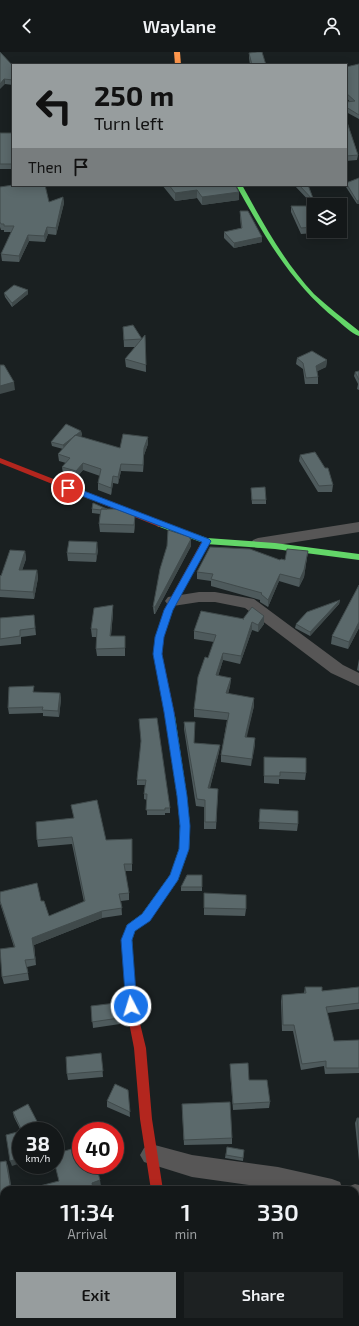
<!DOCTYPE html>
<style>
:root{--surface:#141819;--page:#1d2122;--text:#f1f3f6;--muted:#9da0a2;--line:#333738;--accent:#979d9e}
body{margin:0;font-family:"Exo 2",sans-serif;background:var(--page);color:var(--text);height:100vh;display:flex;flex-direction:column;font-size:15px;white-space:nowrap}
*{box-sizing:border-box;margin:0}
p{font-size:13px;color:var(--muted)}
.icon{flex:none;width:22px;height:22px;fill:none;stroke:currentColor;stroke-width:2;stroke-linecap:round;stroke-linejoin:round}
.map{position:relative;flex:1;overflow:hidden}
.side{position:absolute;left:0px;top:1134px;width:359px;height:140px;display:flex;flex-direction:column;background:var(--surface);border-radius:12px 12px 0 0;box-shadow:0 2px 10px #0003,0 0 0 1px var(--line)}
.side>*{flex:none}
.hud{position:absolute;left:12px;top:12px;width:335px;height:122px;border-radius:0px;box-shadow:0 2px 10px #0003,0 0 0 1px var(--line);background:#979d9e;color:#111;overflow:hidden}
.fabs{position:absolute;left:307px;top:146px;display:grid;gap:8px}
.fabs a{display:grid;place-items:center;width:40px;height:40px;border-radius:0px;background:var(--surface);box-shadow:0 2px 10px #0003,0 0 0 1px var(--line);font-size:20px}
.speed{position:absolute;left:12px;top:1070px;display:flex;gap:8px;font-size:20px;font-weight:700;text-align:center}
.speed>*{display:grid;place-content:center;width:52px;height:52px;border-radius:50%;background:var(--surface);box-shadow:0 2px 10px #0003,0 0 0 1px var(--line);line-height:1}
.speed small{font-size:10px;font-weight:400}
.speed .limit{border:6px solid #d22;background:#fff;color:#111}
.pin{position:absolute;display:grid;place-items:center;width:34px;height:34px;color:#fff;margin:-17px;border:2px solid #fff;border-radius:50%;box-shadow:0 1px 4px #0007}
.me{position:absolute;width:44px;margin:-22px;rotate:355deg;stroke-linejoin:round;filter:drop-shadow(0 0 3px #0008)}
.turn{display:flex;align-items:center;gap:14px;height:84px;padding:0 16px;font-size:18px}
.turn .icon{width:52px;height:52px;stroke-width:2.5}
.turn b{display:block;font-size:28px;line-height:34px}
.then{display:flex;align-items:center;height:38px;padding:0 16px;background:#0003;gap:8px;font-size:15px}
.eta{display:flex;justify-content:space-evenly;align-items:center;height:68px;text-align:center}
.eta b{font-size:24px;font-weight:600;line-height:28px}
.primary-button{display:flex;gap:8px;margin-top:auto;padding:8px 16px}
.primary-button a{flex:1;height:46px;border-radius:0px;background:var(--accent);color:#111;font-size:16px;font-weight:600;line-height:46px;text-align:center}
.primary-button a+a{background:var(--page);color:var(--text)}
header{display:flex;justify-content:space-between;align-items:center;height:52px;padding:0 16px;background:var(--surface);font-size:18px;font-weight:600}
.map>svg:first-child{display:block}
.lines{fill:none;stroke-linecap:round;stroke-linejoin:round}
.street{fill:#575656;fill-rule:evenodd}
.fast{fill:#63d668;fill-rule:evenodd}
.slow{fill:#ff974d;fill-rule:evenodd}
.jam{fill:#b3261e;fill-rule:evenodd}
.wall{fill:#4e5a5c}
.shaded-wall{fill:#404a4b}
.building{fill:#5b696b;stroke:#404a4b}
.route{fill:#1a73e8;stroke:#114b97}
</style>
<header><svg class="icon" aria-label="back" viewBox="0 0 24 24"><path d="M15 5l-7 7 7 7"/></svg>Waylane<svg class="icon" aria-label="person" viewBox="0 0 24 24"><circle cx="12" cy="8" r="4"/><path d="M4 21q1-7 8-7t8 7"/></svg></header>
<div class="map">
<svg width="359" height="1274" viewBox="0 0 359 1274">
<rect width="100%" height="100%" fill="#1a2021"/>
<g class="lines">
<path class="street" d="M359 470V480L258 496 253 494 251 491 253 488 258 486Z
M199 540H215L254 547 343 613 359 621V634L331 621 245 556 215 550H199L173 554 168 553 165 549 168 545Z
M151 1092 192 1103 278 1115 332 1127 340 1130 343 1138H284L192 1125 144 1110 140 1103 144 1096Z
M355 1132 359 1133V1155L355 1154V1138H346L347 1135Z"/>
<path class="fast" d="M236 133H242C263 171 284 210 314 242 328 255 344 267 359 279V284C351 281 343 273 337 268 291 232 264 183 236 133Z
M160 469 207 486 275 491 359 502V508L275 497 206 492 157 474 156 472 157 470Z
M170 660 173 661 175 664 187 744 190 774 189 797 178 828 150 868 135 879 132 888 136 955 135 959 131 960 127 959 126 955 122 888 127 873 142 862 170 823 179 797 180 774 177 744 165 664 167 661Z"/>
<path class="slow" d="M174 0H180L181 13H175Z"/>
<path class="jam" d="M0 406 163 470 164 472 160 475 157 474 0 411Z
M206 486 210 489 172 558 164 585 162 602 175 664 173 667H167L165 664 154 602 156 585 164 558 202 489Z
M131 950 135 951 136 955 146 996 152 1067 163 1138H151L140 1067 134 996 126 955 127 951Z"/>
</g>
<path class="wall" d="M0 0 13 14V33L5 32Z
M249 1 266 13H250L249 6Z
M359 12V67L346 60V50H350L346 45V15Z
M346 67 358 103 357 108 346 109Z
M0 81H13V117H0Z
M359 126V152H357L346 135V131Z
M162 133H235L239 140V148L202 153 197 146 175 149Z
M294 133H308L314 149V154Z
M0 135 49 150 63 145 64 151 56 183 48 182 45 190 29 189 19 210 2 209 1 202 12 180H4V178H1L0 175Z
M291 154 314 170V179H316L315 181 301 182 291 160Z
M240 159 262 185V190L234 196 224 186V180L241 176 240 164Z
M28 238V242L12 255 5 245 4 241Z
M123 275 142 287 145 283 146 320 126 315 125 307 136 295H124Z
M297 306 327 308 326 315 317 319 318 325V332H305L303 317 296 312Z
M359 319V338L357 337 358 332 354 324 355 320Z
M81 379 82 383 80 385 120 396 148 392 144 403 143 420 121 419 118 432 113 431 111 443 98 438V431L100 424 83 418 76 426 63 422 62 415 66 411 59 409 58 402 63 397 52 394 51 390Z
M300 403 325 416 333 433 332 440H318L299 409Z
M251 436 266 448V452H252L251 440Z
M93 451 135 472 134 481 100 480 99 472 100 462 92 461V457Z
M190 487 191 494 155 562H154L153 555Z
M98 498 96 510 68 509 67 501Z
M25 499 26 507 22 518H37L38 526 34 547 0 545V523L1 524Z
M308 499 304 525 299 535 279 529 268 555 260 550V548L211 534V529L197 527V520L285 508Z
M359 533V576L348 597 331 592 332 584Z
M340 548 339 552 310 584 295 576 296 572Z
M113 553V561L111 584H125V604H97L96 597V585H92L91 577Z
M201 559 264 572 258 580 252 578 240 612 223 608 218 624 231 626 230 634 228 642 254 654 246 685 255 686 251 714 221 710V703L227 668 194 665V657L208 606 214 590 194 587V579Z
M34 563 36 583 21 585V592L0 594V566Z
M359 607V619L357 618Z
M35 640 60 641 61 647 59 665 43 664V661L9 662 8 656Z
M184 670 194 691 220 693 219 700 210 736 218 737 216 777H204V755L196 754 184 677Z
M141 690 170 756V761H165V763H147V748L144 747V742L145 733H137V728Z
M264 705 306 721 305 728 279 727V732L264 731Z
M71 753 106 788 132 794V819H125L129 841V848L121 849 122 863 102 866 34 893 36 913 27 915 29 928 4 932 2 925 14 895 0 851V840L41 849 49 864 84 850 72 792 38 795 37 788 74 766Z
M260 757 298 772 297 779 259 777Z
M202 823V839H181V835Z
M204 841 246 857 245 864 204 863Z
M305 935 322 939 359 935V957L327 961 334 989 359 988V1021L325 1022 324 1014 301 1018 293 979H282L281 949 282 943 304 941Z
M91 954 119 966 120 972 93 976Z
M101 1001 103 1025 68 1028 67 1022Z
M230 1012 249 1028 270 1050 269 1056 233 1058 230 1018Z
M128 1038 130 1065 107 1055V1049Z
M182 1057 232 1086V1092L184 1093Z
M13 1060 42 1079H21L14 1065Z
M357 1066H359V1109L355 1071Z
M227 1095 244 1098 243 1109 225 1106Z
M355 1214 359 1222V1274H358L355 1269Z"/>
<path class="shaded-wall" d="M4 27 5 32 0 37V32Z
M197 138V146L175 149V141Z
M239 140V148L202 153V145Z
M63 145 64 151 56 183V176Z
M359 148V152H357V149Z
M47 175 48 182 45 190 44 184Z
M28 183 29 189 19 210V204Z
M262 185V190L234 196V191Z
M28 238V242L12 255V251Z
M327 308 326 315 316 320V314Z
M14 330 15 338 0 342V334Z
M81 379 82 383 64 397 63 393Z
M148 385V392L144 403 143 420V413L144 396Z
M83 411V418L76 426V419Z
M121 412V419L118 432V425Z
M113 424V431L111 443V436Z
M135 464V472L134 481V473Z
M191 487V494L155 562V555Z
M97 490 98 498 96 510V502Z
M25 499 26 507 20 525 19 518Z
M308 499 304 525 299 535 300 527Z
M37 518 38 526 34 547 33 540Z
M280 522 279 529 268 555V548Z
M340 548 339 552 310 584V580Z
M113 553V561L110 592V584Z
M264 564V572L258 580V573Z
M252 570V578L240 612 241 604Z
M359 570V576L348 597 349 590Z
M223 601V608L216 631V623Z
M231 626 230 634 226 649V641Z
M60 641 61 647 59 665 58 659Z
M254 646V654L245 693V685Z
M255 686V694L251 714Z
M220 693 219 700 208 743V736Z
M102 859V866L34 893 36 913 32 886Z
M21 1106V1111L12 1114 10 1109Z
M6 1109 8 1114 12 1138H11Z
M100 1128 101 1134 93 1136 92 1131Z
M4 1196V1202L0 1203V1198Z
M63 1270H77L64 1274H49Z"/>
<path class="building" d="M0 0 13 14V28L4 27 0 32Z
M257 0H262L266 13H252L249 1Z
M359 12V63L346 55V50L355 49 346 41V15Z
M346 67 358 103 346 104Z
M0 81H13V112H0Z
M359 126V148L357 149 346 131Z
M13 133H45L49 150 63 145 56 176 47 175 44 184 28 183 19 204 1 202 14 174H4V172H1L0 170V135Z
M169 133H235L239 140 202 145 197 138 175 141Z
M299 133H308L314 149Z
M291 154H306L314 170V175L301 176Z
M240 159H248L262 185 234 191 224 180 242 176Z
M14 233 28 238 12 251 4 241Z
M133 273 142 287 124 288 123 275Z
M145 283 146 313 125 307Z
M312 299 327 308 316 314 318 325 306 326 303 311 297 306Z
M0 313H4L14 330 0 334Z
M359 319V328L355 320Z
M66 372 81 379 63 393 51 390Z
M123 382 148 385 144 396 143 413 121 412 118 425 113 424 111 436 98 431 101 417 83 411 76 419 62 415 70 406 58 402 75 383 120 396Z
M315 400 325 416H328L333 433 319 434 300 403Z
M265 435 266 448H252L251 436Z
M93 451 107 457H101V458L92 457Z
M101 457H116L135 464 134 473 99 472Z
M168 478 190 485V487H191L155 555H153L160 517 167 494Z
M69 489 97 490 96 502 67 501Z
M210 495 250 497 280 508 281 507 285 508 287 497 308 499 304 518 300 527 280 522 268 548 261 542 262 541 211 527 213 522 197 520Z
M10 498 25 499 19 518H37L33 540 0 538V523L1 524Z
M359 533V570L349 590 332 584Z
M340 548 310 580 296 572 307 560Z
M113 553 110 584H125V596L96 597 97 577H91L94 556Z
M252 555 264 564 258 573 252 570 241 604 223 601 216 623 231 626 226 641 254 646 245 685 255 686 252 707 221 703 229 661 194 657 198 625 205 605 208 606 216 583 194 579 201 559 244 567H243Z
M34 563 35 576 20 578V584L0 587V566Z
M34 634 33 640 60 641 58 659 42 658 43 655 8 656 9 635Z
M157 666 170 756H165V758H146L147 742H144L146 728H137L141 689 139 667Z
M184 670H195L194 691 220 693 208 736 218 737 216 770H205V748L197 747Z
M264 705 306 706V721L280 720V724H264Z
M97 748 106 788 132 787V812H124L129 841 119 842 122 856 102 859 32 886 35 907 25 908 28 921 2 925 0 897 15 895 0 849V840L37 831 41 849H44L49 864 85 849 72 785 37 788 36 770 74 766 71 753Z
M260 757 298 759V772L259 770Z
M187 823H202V835H181Z
M204 841 246 843V857L204 856Z
M305 935H322V939L359 935V951L326 955 334 989 359 988V1016H326V1009L302 1012 294 973H283L282 943 306 941Z
M116 951 119 966 92 970 91 954Z
M101 1001 103 1019 67 1022 66 1005Z
M248 1011 249 1028H267L270 1050 233 1052 230 1012Z
M115 1032 128 1038 130 1060 107 1049Z
M230 1050 232 1086 184 1088 182 1052Z
M28 1052 42 1079H21H22L13 1060Z
M357 1066H359V1088Z
M21 1079V1106L10 1109 6 1083Z
M81 1094V1113H96L100 1128 92 1131 93 1138H24L59 1129 55 1113V1102Z
M227 1095 244 1098 243 1106 226 1103Z
M6 1109 11 1138H4V1196L0 1198V1110Z
M355 1214 359 1222V1268L355 1260Z
M9 1270H63L49 1274H10Z
M119 1270H198L199 1271H211L212 1274H119Z"/>
<path class="route" d="M66 434H71L209 487 211 489 173 558 164 585 162 602 174 660 187 744 190 774 189 797 178 828 150 869 135 879 132 888 137 954 135 958 131 959 127 958 126 954 121 888 127 873 142 862 170 823 179 797 180 774 177 744 164 660 153 602 155 585 164 558 202 490 66 438Z"/>
</svg>
<div class="fabs">
<a><svg class="icon" aria-label="layers" viewBox="0 0 24 24"><path d="M12 4l9 5-9 5-9-5zM3 14l9 5 9-5"/></svg></a>
</div>
<div class="speed"><div>38<small>km/h</small></div><div class="limit">40</div></div>
<div class="pin" style="left:68px;top:436px;background:#d93025"><svg class="icon" aria-label="arrive" viewBox="0 0 24 24"><path d="M6 21V4h12l-3 4 3 4H6"/></svg></div>
<svg class="me" style="left:131px;top:954px" viewBox="-20 -20 40 40"><circle r="17" fill="#1a73e8" stroke="#fff" stroke-width="3"/><path d="M0-11L8 9 0 5-8 9z" fill="#fff"/></svg>
<div class="hud">
<div class="turn"><svg class="icon" aria-label="left" viewBox="0 0 24 24"><path d="M17 20v-9H6M10 6l-5 5 5 5"/></svg><div><b>250 m</b>Turn left</div></div>
<div class="then">Then<svg class="icon" aria-label="arrive" viewBox="0 0 24 24"><path d="M6 21V4h12l-3 4 3 4H6"/></svg></div>
</div>
<section class="side">
<div class="eta">
<div><b>11:34</b><p>Arrival</p></div>
<div><b>1</b><p>min</p></div>
<div><b>330</b><p>m</p></div>
</div>
<div class="primary-button"><a>Exit</a><a>Share</a></div>
</section>
</div>
